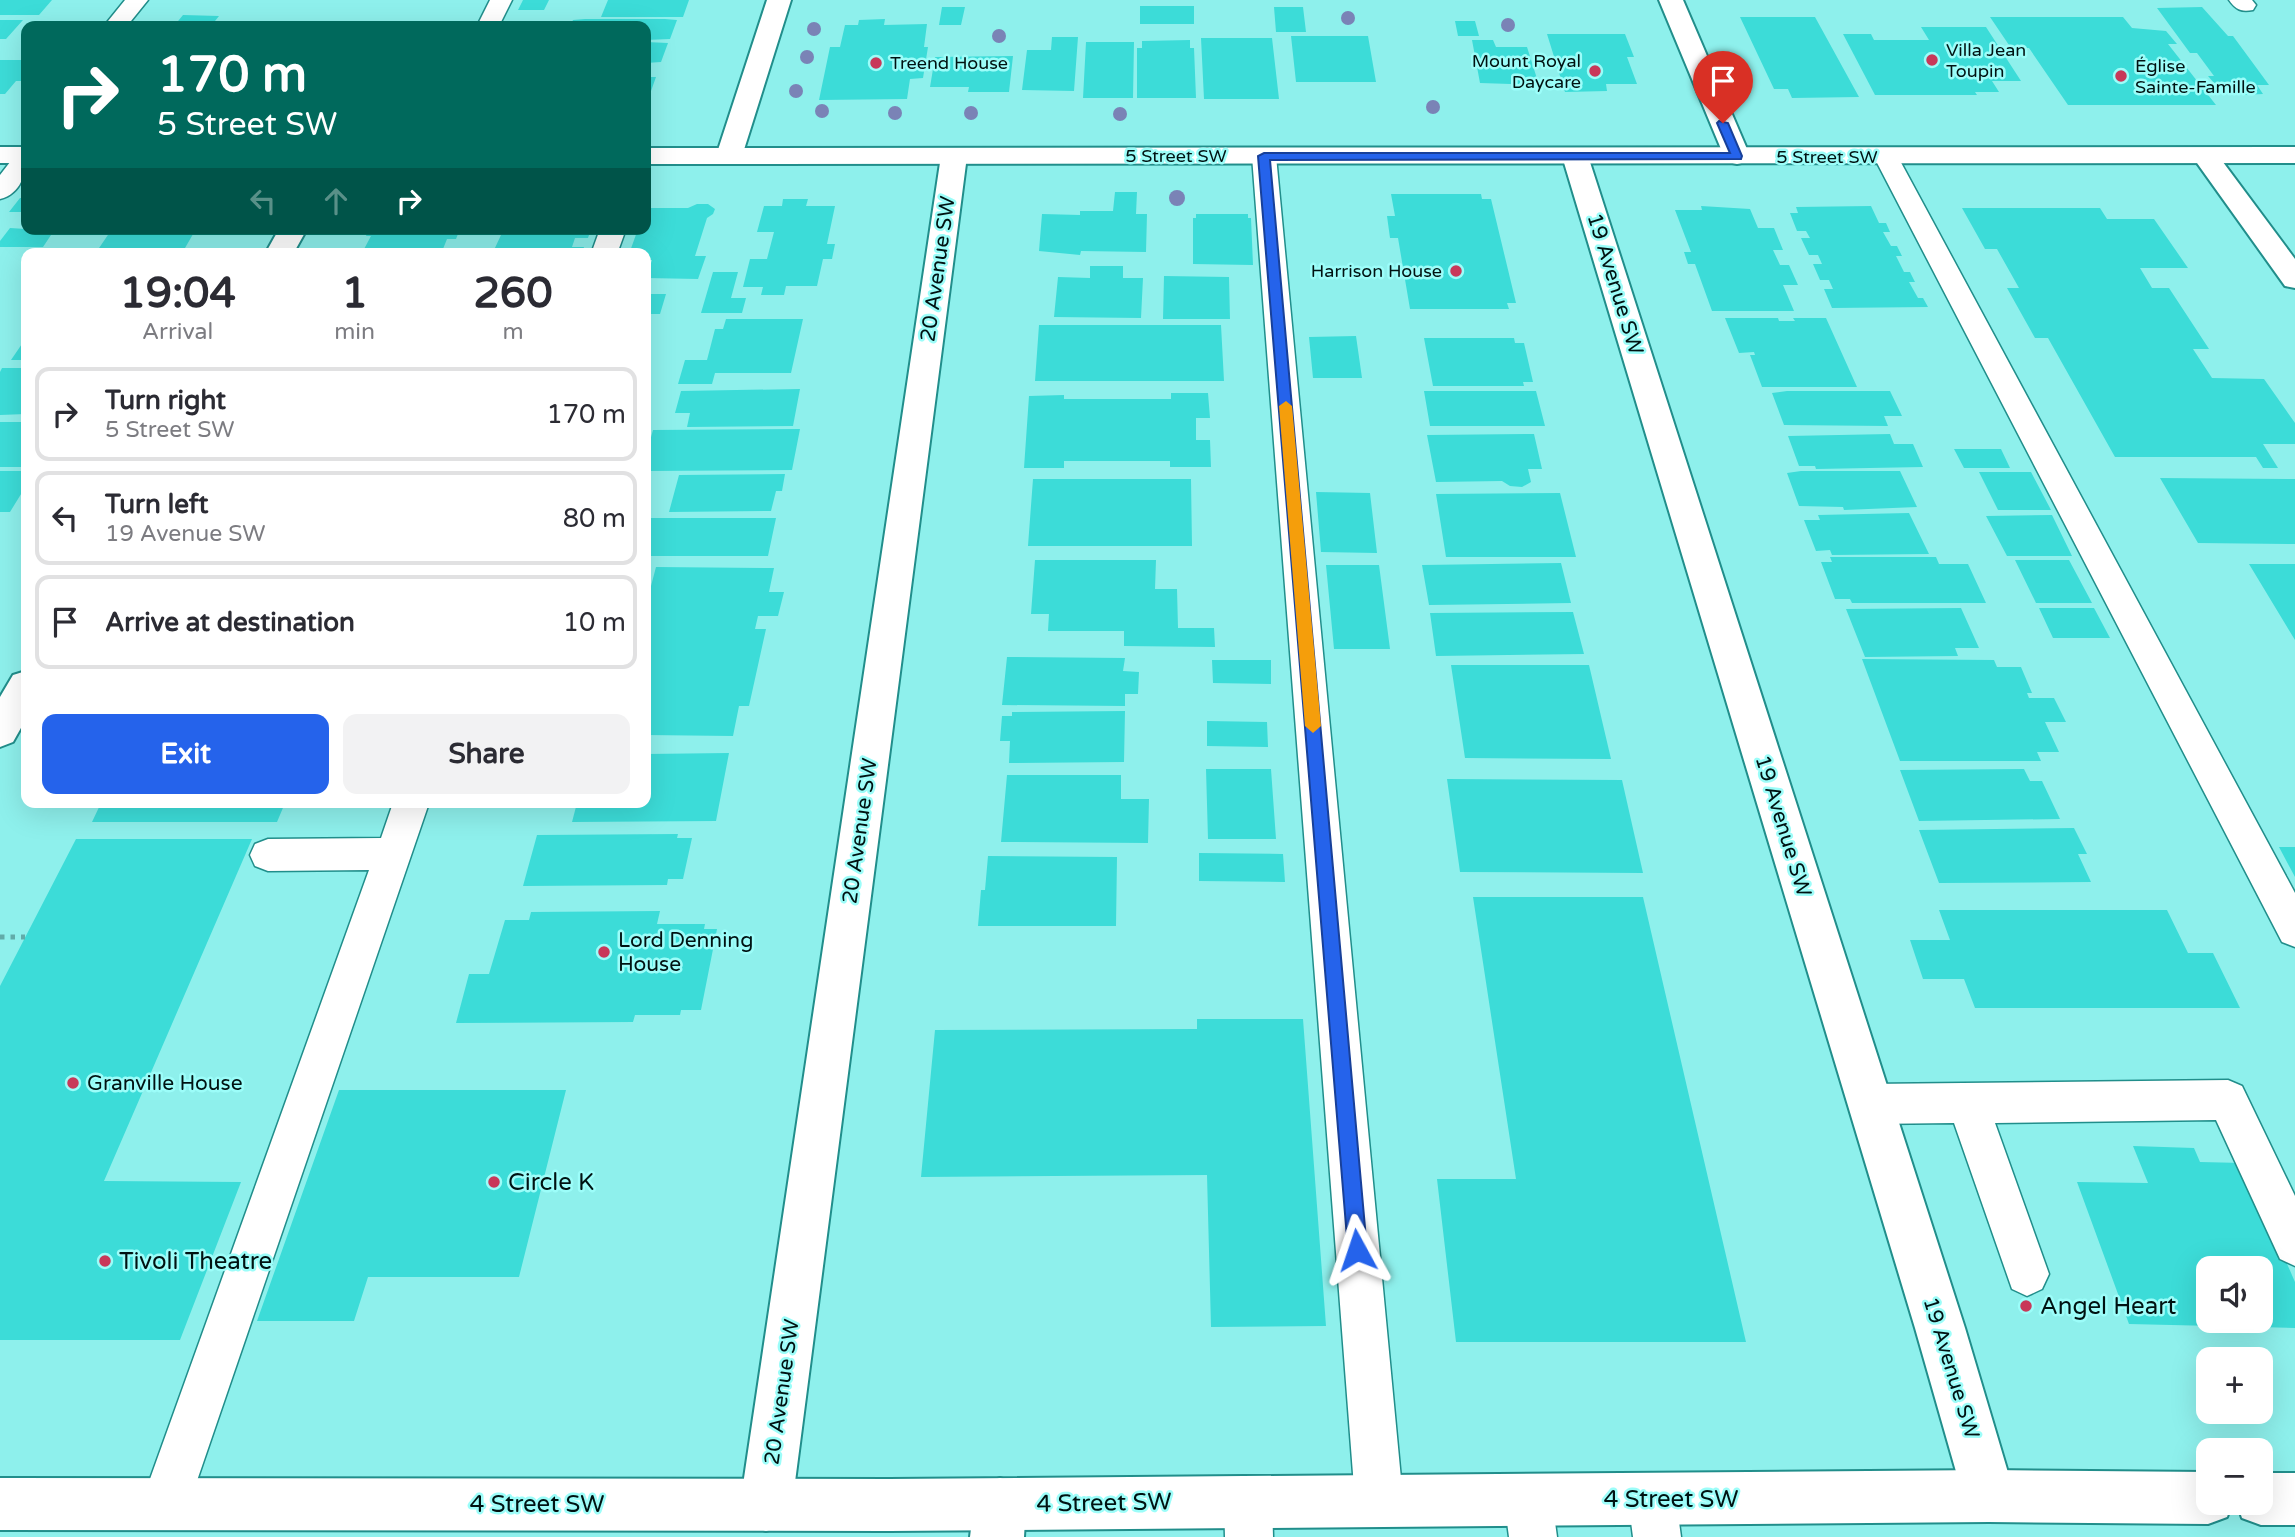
<!DOCTYPE html>
<meta charset="utf-8">
<style>
:root{--surface:#fff;--page:#f2f2f3;--text:#2b2b33;--muted:#7c7c81;--line:#e1e1e2;--accent:#2563eb}
body{margin:0;font-family:"Varela Round",sans-serif;background:var(--page);color:var(--text);height:100vh;display:flex;flex-direction:column;font-size:26px;white-space:nowrap}
*{box-sizing:border-box;margin:0}
p{font-size:23px;color:var(--muted)}
.icon{flex:none;width:38px;height:38px;fill:none;stroke:currentColor;stroke-width:2;stroke-linecap:round;stroke-linejoin:round}
.map{position:relative;flex:1;overflow:hidden}
.sheet{position:absolute;left:21px;top:248px;width:630px;height:560px;display:flex;flex-direction:column;background:var(--surface);border-radius:14px;box-shadow:0 7px 28px #0002}
.sheet>*{flex:none}
.top-card{position:absolute;left:21px;top:21px;width:630px;height:214px;border-radius:14px;box-shadow:0 7px 28px #0002;background:#00695c;color:#fff;overflow:hidden}
.controls{position:absolute;left:2196px;top:1256px;display:grid;gap:14px}
.controls a{display:grid;place-items:center;width:77px;height:77px;border-radius:14px;background:var(--surface);box-shadow:0 7px 28px #0002;font-size:35px}
.pin{position:absolute;display:grid;place-items:center;width:60px;height:60px;color:#fff;margin:-72px -30px;border-radius:50% 50% 50% 0;rotate:-45deg;box-shadow:0 0 7px #0007}
.pin .icon{rotate:45deg}
.me{position:absolute;width:77px;margin:-38px;rotate:355deg;stroke-linejoin:round;filter:drop-shadow(0 0 5px #0008)}
.turn{display:flex;align-items:center;gap:24px;height:147px;padding:0 21px;font-size:32px}
.turn .icon{width:91px;height:91px;stroke-width:2.5}
.turn b{display:block;font-size:49px;line-height:60px}
.lanes{display:flex;align-items:center;height:66px;padding:0 21px;background:#0003;justify-content:center;gap:35px;direction:ltr}
.lanes .off{opacity:.35}
.eta{display:flex;justify-content:space-evenly;align-items:center;height:119px;text-align:center}
.eta b{font-size:42px;font-weight:800;line-height:49px}
.button{display:flex;gap:14px;margin-top:auto;padding:14px 21px}
.button a{flex:1;height:80px;border-radius:14px;background:var(--accent);color:#fff;font-size:28px;font-weight:800;line-height:80px;text-align:center}
.button a+a{background:var(--page);color:var(--text)}
ul{padding:0;list-style:none}
li{display:flex;align-items:center;gap:21px;height:94px;margin:0 14px 10px;padding:0 7px;border:4px solid var(--line);border-radius:14px}
li div{flex:1}
li b{display:block;font-size:26px}
li em{font-style:normal}
.map>svg:first-child{display:block}
.building{fill:#3cdcd8;fill-rule:evenodd}
.lines{fill:none;stroke-linecap:round;stroke-linejoin:round}
.lane-casing{stroke:#218e8b;stroke-width:3}
.street-casing{stroke:#218e8b;stroke-width:4}
.secondary-casing{stroke:#218e8b;stroke-width:4}
.path{stroke:#62aba9;stroke-width:5;stroke-dasharray:4.5 6;stroke-linecap:butt}
.lane{fill:#fff;fill-rule:evenodd}
.street{fill:#fff;fill-rule:evenodd}
.secondary{fill:#fff;fill-rule:evenodd}
.tree{fill:#7a83b6}
.route{fill:#2563eb;stroke:#184099;stroke-width:2}
.slow{fill:#f59e0b}
.poi-dot{fill:#c83859;stroke:#9cfdf9;stroke-width:2.5}
.labels{text-anchor:middle;dominant-baseline:central;stroke-width:5;stroke-linejoin:round;paint-order:stroke}
.far-poi-label{font-size:18px;fill:#001212;stroke:#9cfdf9;text-anchor:start}
.far-street-label{font-size:18px;fill:#001212;stroke:#9cfdf9}
.street-label{font-size:21px;fill:#001212;stroke:#9cfdf9}
.poi-label{font-size:21px;fill:#001212;stroke:#9cfdf9;text-anchor:start}
.near-poi-label{font-size:24px;fill:#001212;stroke:#9cfdf9;text-anchor:start}
.near-street-label{font-size:24px;fill:#001212;stroke:#9cfdf9}
</style>
<div class="map">
<svg width="2295" height="1537" viewBox="0 0 2295 1537">
<rect width="100%" height="100%" fill="#8ef0ec"/>
<path class="building" d="M0 0H52L39 15H0Z
M523 0H549L544 10H518Z
M608 0H689L683 17H601Z
M1140 6H1194V24H1140Z
M942 7H965L961 25H939Z
M1274 7H1303L1306 32H1276Z
M2202 7 2228 36H2233L2269 85H2257L2263 94 2241 95 2236 89H2219L2208 76H2214L2197 53H2190L2157 8Z
M183 15 219 16 211 26H174Z
M1740 17H1815L1859 97 1792 98 1788 89H1774Z
M1990 17H2123L2132 28 2166 31 2177 44H2168L2216 105H2068L2029 48H2011Z
M585 19H665L677 20 670 39 646 40V26H570L573 20Z
M885 19 884 25 927 24 924 47H928L923 78 910 79 907 99 819 100 830 47H840L845 25H858L859 20Z
M0 20H23L6 39H0Z
M1455 21H1475L1479 36H1458Z
M1921 27H1986L2021 81H1992L1999 92H1975L1977 95H1875L1843 34H1871L1874 40H1929Z
M1547 34H1625L1634 57H1627L1637 84H1606L1607 91 1565 92Z
M1291 36H1368L1376 82H1296Z
M1052 37H1078L1074 91 1022 90 1027 50H1051Z
M1201 38H1272L1279 99H1204Z
M1190 40V48H1194L1196 98H1137V48H1142V41Z
M1472 40H1493L1496 47H1527L1539 85 1480 83Z
M646 42 668 43 661 62 646 63Z
M1086 42H1134L1133 98H1083Z
M1013 56 1009 92H968L969 87H930L935 57Z
M0 60H26V81H16L5 94H0Z
M646 77H656L646 105Z
M1115 192H1137L1136 214H1147L1146 252 1081 251 1080 255 1039 251 1042 214 1080 215V211H1113Z
M1391 194H1481L1482 199H1491L1516 303H1507L1509 309H1410L1398 238H1390L1387 216H1395Z
M20 198H26V212H9Z
M783 199H808L806 206H835L827 244H835L832 259H823L817 286H786L784 295H761L763 287H743L750 259H767L774 232H757L764 206H782Z
M697 204H708L715 209 713 214 707 218 695 256H706L698 279 646 278 652 260H646V254H629L638 229H646V208H688Z
M1701 206 1750 209 1758 228H1774L1783 250H1773L1780 265H1789L1798 285H1783L1794 311H1712L1695 264H1688L1684 252H1691L1675 210H1702Z
M1871 206 1879 223H1886L1890 232H1883L1891 246H1897L1902 256H1896L1904 272H1910L1915 282H1909L1918 298H1923L1928 307 1832 308 1824 289H1833L1829 280H1820L1813 264H1822L1818 255H1809L1801 238H1810L1806 231H1797L1790 213H1798L1796 207Z
M1962 208H2100L2107 219H2154L2188 268H2140L2152 288H2169L2209 349H2193L2212 378 2264 379 2295 423V444H2263L2278 468H2263L2256 457H2115L2048 338H2035L2007 288H2019L1997 249H1985Z
M1196 214H1248V218H1251L1253 265 1193 264V218H1196Z
M10 228 26 229H55L43 247H0V241Z
M112 229H196L185 248 97 251Z
M369 229H460L456 239H447L443 249H451L449 254H358L363 251 371 236H366Z
M496 229H591L588 238H575L572 247H584L582 254H485L487 250H494L501 235H494Z
M1090 266H1123V278H1143L1141 318 1054 317 1058 277 1090 278Z
M713 272H738L731 298H746L742 313H701Z
M1164 276 1229 277 1230 319H1163Z
M646 294H666L660 314H646Z
M1725 318H1778L1779 321H1795L1793 318H1826L1857 387H1762L1750 355H1755L1754 352 1739 353Z
M726 319H803L791 373H715L712 384H678L685 360H707L715 329H723Z
M1039 325H1221L1224 381H1035Z
M1356 336 1362 378H1313L1309 337Z
M26 338V360H11Z
M1424 338H1514L1515 343H1524L1533 382H1523L1524 386H1433Z
M2 368H26V414L0 415V372Z
M800 389 793 426 687 427 690 413H675L681 391Z
M1424 391H1536L1545 426H1430Z
M1787 391H1890L1902 416H1884L1888 426 1784 425 1772 393Z
M1171 393H1208L1210 418H1196V440H1210L1211 467H1170V461H1064V468H1024L1029 396 1064 395V399H1171Z
M0 422H26V467H0Z
M800 429 792 470 646 471V455L653 430Z
M1534 434 1542 469H1528L1531 482 1522 487 1510 486 1502 481 1436 482 1427 435Z
M1890 434 1894 444H1913L1923 467 1816 469 1815 466H1799L1788 436Z
M1954 449H2001L2010 468H1964Z
M0 471H26V486L10 512H0Z
M1801 471H1900L1917 507 1844 510 1843 507 1799 506 1787 473Z
M1979 472H2031L2051 510H1998Z
M785 474 782 491H776L771 511 669 512 679 475Z
M2160 478 2295 479V544L2198 543Z
M1033 479H1191L1192 546H1028Z
M1316 492 1370 493 1377 553 1321 552Z
M1560 493 1576 557H1446L1436 494Z
M1909 513 1929 554 1832 555 1830 550 1816 551 1804 520H1820L1818 515Z
M2052 515 2072 556H2007L1986 516Z
M646 518H776L768 556H646Z
M1830 557H1936L1939 564H1968L1986 603H1852L1850 599H1835L1821 562H1832Z
M1035 560H1156L1155 589H1177L1178 628H1214L1215 647 1124 646V631H1048L1049 614H1031Z
M2015 560H2069L2092 603H2036Z
M1561 563 1571 603 1429 605 1422 565Z
M2249 564H2295V640Z
M1326 565H1379L1390 649H1334Z
M656 567 774 568 769 592H784L778 616H758L755 629H766L749 706H739L733 736 646 735V605Z
M1961 608 1979 648H1955L1958 656 1865 657 1846 609Z
M2039 608H2094L2110 638H2053Z
M1573 612 1584 654 1436 656 1430 613Z
M1007 657 1125 658 1123 671 1139 672 1138 694H1125V706L1002 705Z
M1862 659 1994 660 1997 667H2021L2032 693H2027L2029 698H2054L2066 722H2045L2059 752H2037L2041 761H1900Z
M1212 660H1271V684L1213 683Z
M1451 665H1589L1611 759 1465 758Z
M1125 711 1124 762 1009 763 1010 741H1000L1002 716H1012V712Z
M1207 721 1267 722 1268 747 1207 746Z
M729 753 716 821 572 822 577 803H646V754Z
M1206 769H1271L1276 839H1208Z
M2024 769 2030 781H2042L2060 819 1919 821 1900 770Z
M1007 775H1121V799H1149L1148 843 1001 842Z
M1447 779 1622 780 1643 873 1460 872Z
M101 803H285L277 822H92Z
M2074 828 2087 854H2078L2091 882 1939 883 1919 830Z
M678 834 677 838H692L683 879H668L667 885 523 886 537 835Z
M76 839H252L104 1181 241 1182 180 1340H0V986Z
M2279 847H2295V877Z
M1199 853 1283 854 1285 882 1199 881Z
M988 856 1117 857 1116 926H978L981 890H985Z
M1473 897H1643L1746 1342H1456L1437 1179H1516Z
M1939 910H2167L2188 953H2213L2240 1008H1975L1964 979H1923L1910 940H1950Z
M660 911 657 924H705L704 929H717L701 1010H681L680 1015H635L633 1022 456 1023 469 974H489L505 920H529L531 912Z
M1197 1019H1303L1326 1326 1211 1327 1207 1175 921 1177 935 1030 1197 1029Z
M339 1090H566L519 1277H368L354 1321H257Z
M2133 1146 2194 1148 2200 1162 2243 1163 2295 1282V1328L2129 1324 2077 1182 2148 1183ZM2208 1269H2261V1321H2208Z"/>
<g class="lines">
<g class="lane-casing">
<path id="lane" d="M125 0H148L127 26H104Z
M490 0H512L499 26H477Z
M2229 0H2252L2256 5 2253 10C2241 12 2236 10 2229 0Z
M1264 149 1273 151 1276 156 1403 1500 1396 1517 1379 1524 1362 1517 1355 1500 1252 156 1255 151Z
M1886 150 1895 152 1898 157 2295 893V947L2282 942 1874 157 1877 152Z
M26 151C27 170 23 193 0 199V175L17 153Z
M600 229H626L617 254H591Z
M393 803H429L189 1504 182 1521 165 1528 148 1521 141 1504 369 870 268 871 255 866 250 855 255 844 268 839 381 838Z
M2228 1080 2242 1086 2295 1196V1266L2280 1259 2216 1120 1995 1123 2049 1274 2042 1289 2027 1296 2012 1289 1954 1123 1869 1124 1855 1118 1849 1104 1855 1090 1869 1084Z
M1652 1475 1669 1482 1676 1499 1681 1537H1633L1628 1499 1635 1482Z
M1528 1476 1545 1483 1552 1500 1557 1537H1509L1504 1500 1511 1483Z
M1248 1477 1265 1484 1272 1501 1273 1537H1225L1224 1501 1231 1484Z"/>
</g>
<g class="street-casing">
<path id="street" d="M767 0H791L742 156 738 162 729 164 720 162 716 156Z
M1659 0H1683L1750 156 1746 162 1737 164 1728 162 1724 156Z
M954 148 963 150 967 156 792 1505 785 1524 766 1531 747 1524 740 1505 941 156 945 150Z
M1575 148 1584 150 1588 156 1965 1328 2015 1496 2008 1515 1989 1522 1970 1515 1963 1496 1915 1328 1562 156 1566 150Z
M2205 148 2214 150 2295 259V288L2285 286 2192 156 2196 150Z
M279 229H307L293 254H265Z
M26 671V719L13 742 0 747V697L13 675Z
M1000 1478 1019 1485 1026 1504 1024 1537H970L974 1504 981 1485Z"/>
</g>
<g class="secondary-casing">
<path id="secondary" d="M0 147H26V163H0Z
M2295 147V163L646 164V148Z
M1989 1470 2208 1472V1503H2232L2227 1517 2208 1524 1989 1522 889 1531 0 1530V1478L889 1479Z
M2261 1473H2295V1525H2261L2242 1518 2237 1503H2261Z"/>
</g>
<path class="path" d="M0 937H25"/>
<use href="#lane" class="lane"/>
<use href="#street" class="street"/>
<use href="#secondary" class="secondary"/>
</g>
<g class="tree">
<circle cx="1348" cy="18" r="7"/>
<circle cx="1508" cy="25" r="7"/>
<circle cx="814" cy="29" r="7"/>
<circle cx="999" cy="36" r="7"/>
<circle cx="807" cy="57" r="7"/>
<circle cx="796" cy="91" r="7"/>
<circle cx="1433" cy="107" r="7"/>
<circle cx="822" cy="111" r="7"/>
<circle cx="895" cy="113" r="7"/>
<circle cx="971" cy="113" r="7"/>
<circle cx="1120" cy="114" r="7"/>
<circle cx="1177" cy="198" r="8"/>
</g>
<path class="route" d="M1719 121 1728 123 1742 156 1741 159 1270 160 1367 1250 1364 1257 1357 1260 1350 1257 1348 1250 1258 156 1264 153H1730L1717 123Z"/>
<path class="slow" d="M1286 401 1292 406 1321 726 1313 733 1305 726 1279 406Z"/>
<g class="poi-dot">
<circle cx="1932" cy="60" r="7"/>
<circle cx="876" cy="63" r="7"/>
<circle cx="1595" cy="71" r="7"/>
<circle cx="2121" cy="76" r="7"/>
<circle cx="1456" cy="271" r="7"/>
<circle cx="604" cy="952" r="7"/>
<circle cx="73" cy="1083" r="7"/>
<circle cx="494" cy="1182" r="7"/>
<circle cx="105" cy="1261" r="7"/>
<circle cx="2026" cy="1306" r="7"/>
</g>
<g class="labels">
<g class="far-poi-label">
<text x="1946" y="50">Villa Jean<tspan x="1946" dy="21">Toupin</tspan></text>
<text x="1581" y="61" text-anchor="end">Mount Royal<tspan x="1581" dy="21">Daycare</tspan></text>
<text x="890" y="63">Treend House</text>
<text x="2135" y="66">Église<tspan x="2135" dy="21">Sainte-Famille</tspan></text>
<text x="1442" y="271" text-anchor="end">Harrison House</text>
</g>
<g class="far-street-label">
<text x="1176" y="156">5 Street SW</text>
<text x="1827" y="157">5 Street SW</text>
</g>
<g class="street-label">
<text transform="translate(938 269) rotate(-82)">20 Avenue SW</text>
<text transform="translate(1615 284) rotate(73)">19 Avenue SW</text>
<text transform="translate(1783 826) rotate(73)">19 Avenue SW</text>
<text transform="translate(860 831) rotate(-82)">20 Avenue SW</text>
<text transform="translate(1951 1368) rotate(73)">19 Avenue SW</text>
<text transform="translate(782 1392) rotate(-82)">20 Avenue SW</text>
</g>
<g class="poi-label">
<text x="618" y="940">Lord Denning<tspan x="618" dy="24">House</tspan></text>
<text x="87" y="1083">Granville House</text>
</g>
<g class="near-poi-label">
<text x="508" y="1182">Circle K</text>
<text x="119" y="1261">Tivoli Theatre</text>
<text x="2040" y="1306">Angel Heart</text>
</g>
<g class="near-street-label">
<text x="1671" y="1499">4 Street SW</text>
<text transform="translate(1104 1503) rotate(-1)">4 Street SW</text>
<text x="537" y="1504">4 Street SW</text>
</g>
</g>
</svg>
<div class="controls">
<a><svg class="icon" aria-label="sound" viewBox="0 0 24 24"><path d="M4 9h4l5-4v14l-5-4H4zM17 9q2 3 0 6"/></svg></a>
<a>+</a>
<a>−</a>
</div>
<div class="pin" style="left:1723px;top:123px;background:#d93025"><svg class="icon" aria-label="arrive" viewBox="0 0 24 24"><path d="M6 21V4h12l-3 4 3 4H6"/></svg></div>
<svg class="me" style="left:1357px;top:1250px" viewBox="-20 -20 40 40"><path d="M0-17L14 15 0 8-14 15z" fill="#2563eb" stroke="#fff" stroke-width="4"/></svg>
<div class="top-card">
<div class="turn"><svg class="icon" aria-label="right" viewBox="0 0 24 24"><path d="M7 20v-9h11M14 6l5 5-5 5"/></svg><div><b>170 m</b>5 Street SW</div></div>
<div class="lanes"><svg class="icon off" aria-label="left" viewBox="0 0 24 24"><path d="M17 20v-9H6M10 6l-5 5 5 5"/></svg><svg class="icon off" aria-label="ahead" viewBox="0 0 24 24"><path d="M12 20V5M6 11l6-6 6 6"/></svg><svg class="icon" aria-label="right" viewBox="0 0 24 24"><path d="M7 20v-9h11M14 6l5 5-5 5"/></svg></div>
</div>
<section class="sheet">
<div class="eta">
<div><b>19:04</b><p>Arrival</p></div>
<div><b>1</b><p>min</p></div>
<div><b>260</b><p>m</p></div>
</div>
<ul>
<li><svg class="icon" aria-label="right" viewBox="0 0 24 24"><path d="M7 20v-9h11M14 6l5 5-5 5"/></svg><div><b>Turn right</b><p>5 Street SW</p></div><em>170 m</em></li>
<li><svg class="icon" aria-label="left" viewBox="0 0 24 24"><path d="M17 20v-9H6M10 6l-5 5 5 5"/></svg><div><b>Turn left</b><p>19 Avenue SW</p></div><em>80 m</em></li>
<li><svg class="icon" aria-label="arrive" viewBox="0 0 24 24"><path d="M6 21V4h12l-3 4 3 4H6"/></svg><div><b>Arrive at destination</b></div><em>10 m</em></li>
</ul>
<div class="button"><a>Exit</a><a>Share</a></div>
</section>
</div>
